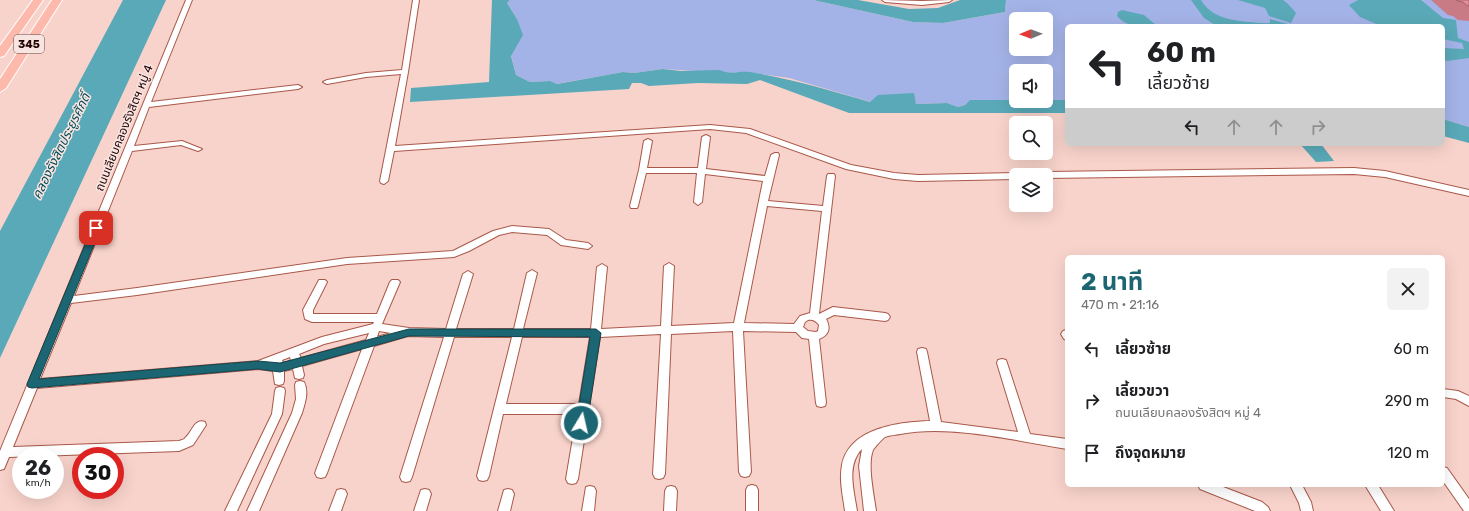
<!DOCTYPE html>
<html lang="th">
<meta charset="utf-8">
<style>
:root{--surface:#fff;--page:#f2f2f2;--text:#202124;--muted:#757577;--accent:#1c6572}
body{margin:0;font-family:Rubik,"Noto Sans Thai",sans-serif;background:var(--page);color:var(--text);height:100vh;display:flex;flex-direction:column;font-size:15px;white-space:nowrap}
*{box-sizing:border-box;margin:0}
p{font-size:13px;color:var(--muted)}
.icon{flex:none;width:22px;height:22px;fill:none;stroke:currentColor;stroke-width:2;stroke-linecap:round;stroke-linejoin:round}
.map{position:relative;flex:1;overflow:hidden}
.panel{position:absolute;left:1065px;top:255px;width:380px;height:232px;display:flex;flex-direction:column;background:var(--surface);border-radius:6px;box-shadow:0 4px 16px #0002}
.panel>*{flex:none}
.banner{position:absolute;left:1065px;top:24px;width:380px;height:122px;border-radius:6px;box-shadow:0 4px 16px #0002;background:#fff;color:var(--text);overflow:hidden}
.needle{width:26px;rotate:269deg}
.controls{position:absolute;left:1009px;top:12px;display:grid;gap:8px}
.controls a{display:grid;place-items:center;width:44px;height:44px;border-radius:6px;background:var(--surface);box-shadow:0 4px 16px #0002;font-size:20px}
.speed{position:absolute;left:12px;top:447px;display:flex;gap:8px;font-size:20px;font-weight:700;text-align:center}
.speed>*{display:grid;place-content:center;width:52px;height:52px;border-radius:50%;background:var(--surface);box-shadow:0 4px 16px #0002;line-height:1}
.speed small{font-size:10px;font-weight:400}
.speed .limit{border:6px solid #d22;background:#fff;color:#111}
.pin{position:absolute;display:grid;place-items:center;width:34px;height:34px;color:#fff;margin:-17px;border-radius:8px;box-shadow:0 2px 6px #0006}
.me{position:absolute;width:44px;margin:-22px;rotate:9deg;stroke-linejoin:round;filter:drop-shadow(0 0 3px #0008)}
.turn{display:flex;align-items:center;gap:14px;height:84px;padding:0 16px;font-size:18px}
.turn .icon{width:52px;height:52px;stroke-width:2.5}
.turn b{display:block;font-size:28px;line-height:34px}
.lanes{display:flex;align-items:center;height:38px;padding:0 16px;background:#0003;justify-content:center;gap:20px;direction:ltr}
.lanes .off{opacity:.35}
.round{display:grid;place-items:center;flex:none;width:42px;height:42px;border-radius:6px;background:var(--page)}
.summary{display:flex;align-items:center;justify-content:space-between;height:68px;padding:0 16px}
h1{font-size:24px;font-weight:700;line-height:30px;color:var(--accent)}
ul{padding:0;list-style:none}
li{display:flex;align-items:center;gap:12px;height:52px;padding:0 16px}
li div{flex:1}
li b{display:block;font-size:15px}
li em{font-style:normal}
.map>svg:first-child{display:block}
.green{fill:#a4b3e7;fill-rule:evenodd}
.water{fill:#5aa9b8}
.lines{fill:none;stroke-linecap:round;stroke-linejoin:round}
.minor-casing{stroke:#a95849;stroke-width:2}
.primary-casing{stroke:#fff;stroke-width:2}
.minor{fill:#fff;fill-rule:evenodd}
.primary{fill:#fdb9ac;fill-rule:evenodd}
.wall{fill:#c87b85}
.building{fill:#e98f9b;stroke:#a3646c}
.route{fill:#1c6572;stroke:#12424a}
.labels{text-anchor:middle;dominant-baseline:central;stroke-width:3;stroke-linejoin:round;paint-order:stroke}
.shield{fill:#f8e5e1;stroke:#624845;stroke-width:1}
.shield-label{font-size:11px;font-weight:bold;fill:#210402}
.street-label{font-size:12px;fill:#210402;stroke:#f8e5e1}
.water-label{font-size:13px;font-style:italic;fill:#004c58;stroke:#f8e5e1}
</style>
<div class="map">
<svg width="1469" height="511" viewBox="0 0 1469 511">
<rect width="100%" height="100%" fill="#f8d3cb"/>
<path class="green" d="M510 0H813L913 22 943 23 1005 12 1006 0H1469V127L1443 119V26H1067V100H1046V71H1016V100H971L965 105 958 107 947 103 916 104 913 93 871 102 789 78 745 72 725 73 663 69 634 73 623 72 556 84 550 81 530 82 516 75 511 55 517 19 507 3ZM1016 19H1046V49H1016Z"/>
<path class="water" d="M123 0H166L0 358V231Z
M492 0H510L507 3 517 19 523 35 511 56 516 75 530 82 550 81 557 84 623 72 634 73 663 69 681 71 720 70C729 75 740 71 750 72 792 79 830 90 870 102L878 95 914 93 916 104 947 103 958 107 965 105 970 100H1067V113H849L760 80 747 84 698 83 649 86 641 83H632L629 89 410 102 411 88 489 82Z
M813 0H858L909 9 938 8 960 0H1006L1005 12 943 23 913 22Z
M1191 0H1201C1211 17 1230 20 1248 22 1255 22 1262 24 1270 23V19L1291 25 1217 26 1204 18Z
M1238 0H1283L1288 4 1296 13 1291 23 1269 16 1265 8Z
M1358 0H1421L1443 18 1456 20 1458 38 1469 42V58L1447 61 1443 60V48L1464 49 1462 43 1443 39V26H1381L1360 17 1349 5Z
M1122 10 1144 15 1157 26C1142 26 1127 28 1117 16L1118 12Z
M1443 119 1469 127V143L1443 136Z
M1300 144H1321L1334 161 1316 162Z"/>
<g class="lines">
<g class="minor-casing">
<path id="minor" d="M186 0H192L151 102 298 85 302 87 298 89 149 107 134 146 182 141 202 149 198 151 181 145 132 151 74 296 137 288 347 258 453 251 493 231 512 226 549 229 566 240 588 243 592 246 588 249 561 245 547 235 512 232 499 235 469 251 454 257 347 264 137 295 71 303 40 379 258 361 322 337 373 324 374 322H312L305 319 303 310 319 280H325L327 282 313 310V314H377L390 282 392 280H398L400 282 382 324 409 328 446 329 463 274 468 271 473 274 456 329H514L527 273 532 270 537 273 523 329H591L597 267 602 264 607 267 601 329 661 326 664 266 669 263 674 266 671 326 734 323 763 181 705 174 702 202 698 205 694 202 697 173H646L638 206 637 208H631L630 206 639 170 644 141 648 139 652 141 647 168H698L702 137 706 135 710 137 706 169 765 176 771 155 775 153H778L779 155 768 201 823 206 827 176 828 174H834L835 176 819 314 833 307 885 313 888 314 890 317 888 320 885 321 834 315 826 319C831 328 829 335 819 339L826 403 825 406 821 407 817 406 816 403 809 339 802 338 796 332 743 331 751 472 749 476 745 477 741 476 739 472 733 331 671 334 665 474 663 478 659 479 655 478 653 474 661 334 600 337 578 479 576 483 572 484 568 483 566 479 577 414H503L489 476 487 480 483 481 479 480 477 476 512 337H454L412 477 410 481 406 482 402 481 400 477 444 337 408 336 374 346 327 473 325 477 321 478 317 477 315 473 362 349 302 366 304 375 303 378 299 379 295 378 293 369 284 371V381L283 384 279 385 275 384 273 371 258 369 37 388 13 447 179 441C179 441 185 439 185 438 192 433 194 418 205 422L206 425 193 445 179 451 9 457 4 469 0 470V451ZM767 206 822 211 810 313 800 316 794 324 744 323ZM808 320C813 319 816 321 819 325L818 331 816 332 808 331 803 327 805 322ZM379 331 391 333 377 337ZM369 333 366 340 301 358 299 354 324 344ZM522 337H590L579 404H506ZM290 357 291 361 283 363 282 360Z
M413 0H419L408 72 395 146 710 125 750 129 851 165 894 173 918 175 1016 173 1019 175H1016V179L918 181 894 179 846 169 746 133 710 129 394 151 388 181 384 184 381 183 380 181 401 74 366 77 327 84 323 82 327 80 366 73 402 70Z
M882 0 922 1 952 0 949 2 922 5 885 2Z
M1354 168 1385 171 1469 190V196L1385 177 1354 174 1046 178V175H1042L1046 172Z
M1066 330H1067V340L1064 339 1061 334 1063 331Z
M922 348 926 349 927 352 941 422 1018 432 997 363 998 360 1002 359 1006 360 1007 363 1030 434 1067 439V449C1017 441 950 424 900 434 896 435 890 435 885 437 882 439 875 447 873 450 867 465 874 495 876 511H864L859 466 862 449C846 465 854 491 857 511H845C843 496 839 480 842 465 849 428 899 422 930 421L917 352 918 349Z
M300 381 304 382C309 392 305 403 302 413L259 511H247L292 413 296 399 295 385 296 382Z
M280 387 284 388 285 391 282 414 237 511H225L272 414 275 391 276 388Z
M1443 389 1458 391 1469 396V406L1456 399 1443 397Z
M1443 467 1447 468 1469 499V511H1464L1443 481Z
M752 485 756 486 758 490V511H746V490L748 486Z
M1198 485H1218L1262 502 1268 507 1270 511H1255L1200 489Z
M1290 485H1302L1311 502 1313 511H1301L1299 503Z
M1365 485H1378L1394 511H1381Z
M590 486 594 487 596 491 594 511H582L586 487Z
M671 486 675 487 677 491 676 511H664L665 491 667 487Z
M341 489 345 490 347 494 341 511H329L337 490Z
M425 489 429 490 431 494 426 511H414L421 490Z
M508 489 512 490 514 494 510 511H498L504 490Z"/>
</g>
<g class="primary-casing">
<path id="primary" d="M33 0H43L4 56 0 57V46Z
M52 0H62L6 88 0 92V79Z"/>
</g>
<use href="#minor" class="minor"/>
<use href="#primary" class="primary"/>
</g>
<path class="wall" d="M1431 0H1469V21L1458 20 1453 16 1448 15Z"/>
<path class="building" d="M1456 0H1469V6H1468L1463 2 1458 1Z"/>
<path class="route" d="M96 225 101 228 39 379 258 361 280 363 409 329H596L601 333 587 423 585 426H577L576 423 590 337 409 336 280 372 258 369 32 388 28 387 27 384 92 228Z"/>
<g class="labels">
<rect class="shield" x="14" y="35" width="30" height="18" rx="3"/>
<g class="shield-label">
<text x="29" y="44">345</text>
</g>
<g class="street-label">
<text transform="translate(124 128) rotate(-68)">ถนนเลียบคลองรังสิตฯ หมู่ 4</text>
</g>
<g class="water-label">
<text transform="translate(61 146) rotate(-64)">คลองรังสิตประยูรศักดิ์</text>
</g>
</g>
</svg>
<div class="controls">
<a><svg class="needle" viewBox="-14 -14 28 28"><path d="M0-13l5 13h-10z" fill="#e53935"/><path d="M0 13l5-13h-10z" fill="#757577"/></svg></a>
<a><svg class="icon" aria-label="sound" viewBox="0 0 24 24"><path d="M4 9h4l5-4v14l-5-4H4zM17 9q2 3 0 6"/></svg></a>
<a><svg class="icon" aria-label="search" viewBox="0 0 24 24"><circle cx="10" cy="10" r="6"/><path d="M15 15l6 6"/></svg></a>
<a><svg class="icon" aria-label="layers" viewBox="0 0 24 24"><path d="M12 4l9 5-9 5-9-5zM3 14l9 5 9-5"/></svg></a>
</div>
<div class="speed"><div>26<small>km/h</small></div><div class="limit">30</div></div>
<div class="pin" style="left:96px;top:228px;background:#d93025"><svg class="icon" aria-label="arrive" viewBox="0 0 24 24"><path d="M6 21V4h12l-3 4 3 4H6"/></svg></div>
<svg class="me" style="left:581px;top:423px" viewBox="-20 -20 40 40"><circle r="17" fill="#1c6572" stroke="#fff" stroke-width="3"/><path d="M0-11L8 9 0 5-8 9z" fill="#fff"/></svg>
<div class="banner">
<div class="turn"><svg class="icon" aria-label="left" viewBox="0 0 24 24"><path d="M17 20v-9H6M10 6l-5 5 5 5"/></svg><div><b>60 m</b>เลี้ยวซ้าย</div></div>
<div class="lanes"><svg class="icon" aria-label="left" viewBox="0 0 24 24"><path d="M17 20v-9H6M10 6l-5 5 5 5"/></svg><svg class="icon off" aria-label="ahead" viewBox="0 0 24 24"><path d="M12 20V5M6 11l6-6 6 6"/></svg><svg class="icon off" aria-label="ahead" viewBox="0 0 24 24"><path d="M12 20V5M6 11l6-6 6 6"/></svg><svg class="icon off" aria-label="right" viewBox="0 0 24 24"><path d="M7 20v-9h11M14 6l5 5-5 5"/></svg></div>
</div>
<section class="panel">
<div class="summary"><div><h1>2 นาที</h1><p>470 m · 21:16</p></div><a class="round"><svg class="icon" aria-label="close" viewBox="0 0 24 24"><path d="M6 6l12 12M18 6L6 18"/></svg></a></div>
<ul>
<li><svg class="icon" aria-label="left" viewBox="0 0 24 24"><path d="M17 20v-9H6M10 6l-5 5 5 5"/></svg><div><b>เลี้ยวซ้าย</b></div><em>60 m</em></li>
<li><svg class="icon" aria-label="right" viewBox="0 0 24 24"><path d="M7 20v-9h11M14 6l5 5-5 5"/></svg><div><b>เลี้ยวขวา</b><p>ถนนเลียบคลองรังสิตฯ หมู่ 4</p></div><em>290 m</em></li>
<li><svg class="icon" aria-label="arrive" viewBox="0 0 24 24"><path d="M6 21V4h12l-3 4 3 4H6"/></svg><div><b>ถึงจุดหมาย</b></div><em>120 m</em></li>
</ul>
</section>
</div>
